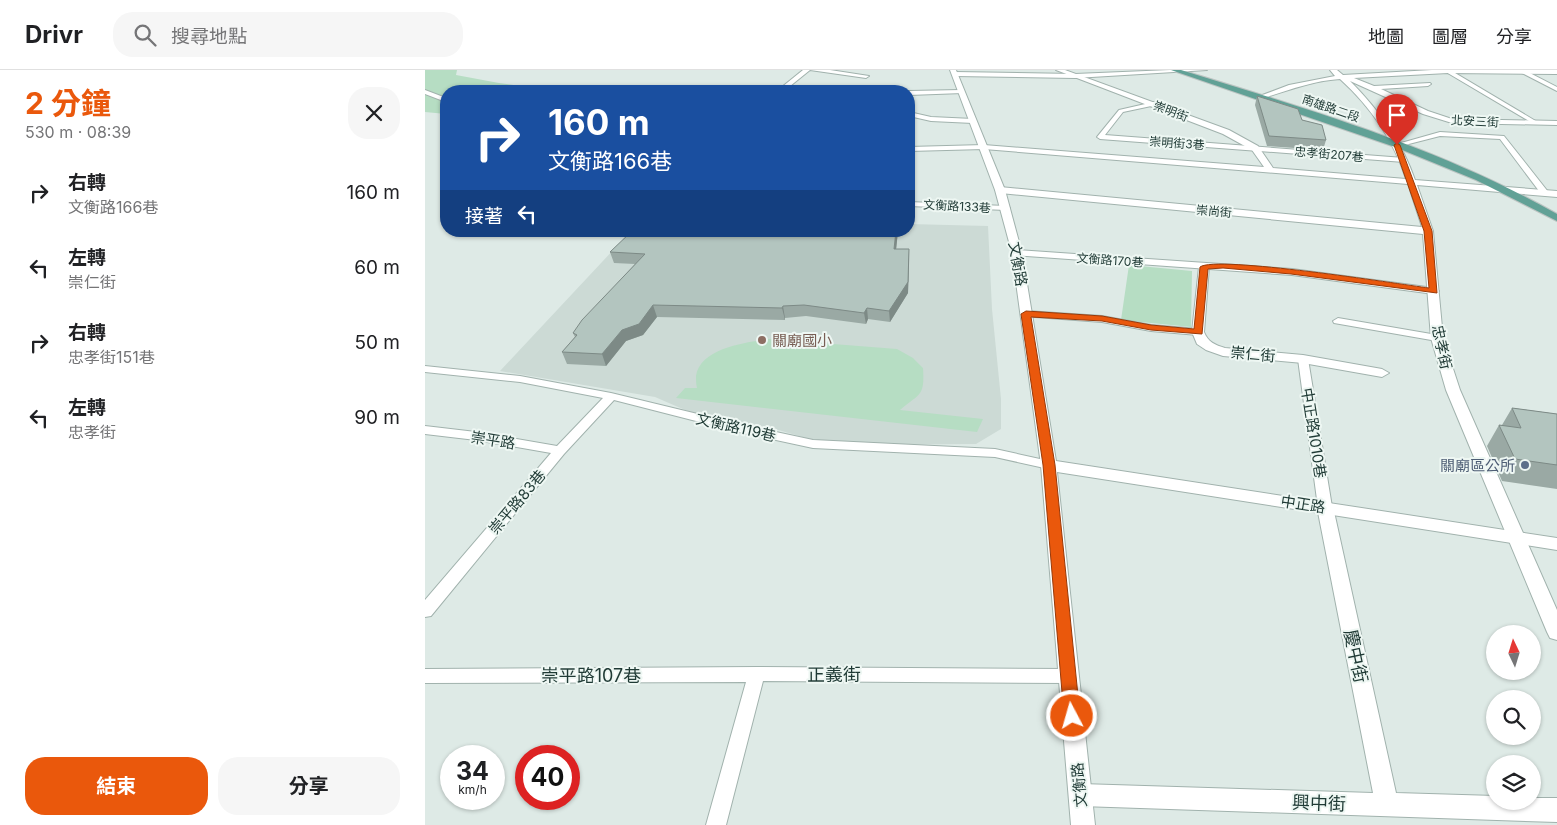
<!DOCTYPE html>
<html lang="zh-TW">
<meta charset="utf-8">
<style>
:root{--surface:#fff;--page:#f6f6f6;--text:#202124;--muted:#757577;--line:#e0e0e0;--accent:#ea580c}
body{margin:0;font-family:Inter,"Noto Sans TC",sans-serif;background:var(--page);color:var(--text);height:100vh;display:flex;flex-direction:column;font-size:19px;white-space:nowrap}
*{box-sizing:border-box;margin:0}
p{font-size:16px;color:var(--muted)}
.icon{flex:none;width:28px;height:28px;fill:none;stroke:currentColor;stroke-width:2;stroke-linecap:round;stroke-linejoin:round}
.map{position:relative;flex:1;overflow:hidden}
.side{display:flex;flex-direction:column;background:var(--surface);width:425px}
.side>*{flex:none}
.hud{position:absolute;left:15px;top:15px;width:475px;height:152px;border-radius:20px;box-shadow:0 1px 4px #0004;background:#1a4fa0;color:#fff;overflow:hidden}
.needle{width:32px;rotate:356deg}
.controls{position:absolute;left:1061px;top:555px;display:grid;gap:10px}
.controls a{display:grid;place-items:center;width:55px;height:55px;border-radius:50%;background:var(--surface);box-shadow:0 1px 4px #0004;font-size:25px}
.speed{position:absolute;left:15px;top:675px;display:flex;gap:10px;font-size:25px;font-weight:700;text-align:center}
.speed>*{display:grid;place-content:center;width:65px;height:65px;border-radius:50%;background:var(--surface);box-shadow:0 1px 4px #0004;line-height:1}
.speed small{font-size:12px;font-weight:400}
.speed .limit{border:8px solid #d22;background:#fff;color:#111}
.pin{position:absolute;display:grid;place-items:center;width:42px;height:42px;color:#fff;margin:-51px -21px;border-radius:50% 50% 50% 0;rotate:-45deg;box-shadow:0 0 5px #0007}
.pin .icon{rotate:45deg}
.me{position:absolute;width:55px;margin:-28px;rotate:354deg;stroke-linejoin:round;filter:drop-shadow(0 0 4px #0008)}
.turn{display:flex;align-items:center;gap:18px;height:105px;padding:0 25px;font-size:22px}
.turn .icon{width:65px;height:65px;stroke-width:2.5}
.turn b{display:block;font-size:35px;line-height:42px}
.then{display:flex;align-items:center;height:48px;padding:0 25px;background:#0003;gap:10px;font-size:19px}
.round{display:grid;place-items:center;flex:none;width:52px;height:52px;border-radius:20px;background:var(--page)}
.summary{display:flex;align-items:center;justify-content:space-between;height:85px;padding:0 25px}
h1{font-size:30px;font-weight:700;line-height:38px;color:var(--accent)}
.cta{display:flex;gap:10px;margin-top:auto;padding:10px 25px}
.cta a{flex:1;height:58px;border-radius:20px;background:var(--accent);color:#fff;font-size:20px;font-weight:700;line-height:58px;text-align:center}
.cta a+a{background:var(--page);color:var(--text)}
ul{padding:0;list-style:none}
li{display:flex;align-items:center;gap:15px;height:75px;padding:0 25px}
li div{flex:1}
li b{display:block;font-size:19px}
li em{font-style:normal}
header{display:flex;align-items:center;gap:30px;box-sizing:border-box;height:70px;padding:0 25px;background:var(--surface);border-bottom:1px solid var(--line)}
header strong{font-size:24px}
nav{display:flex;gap:28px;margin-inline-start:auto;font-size:18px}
.search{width:350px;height:45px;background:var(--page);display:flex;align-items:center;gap:12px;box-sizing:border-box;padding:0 18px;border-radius:20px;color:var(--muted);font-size:19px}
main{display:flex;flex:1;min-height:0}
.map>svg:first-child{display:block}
.built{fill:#ccdad5}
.green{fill:#b6ddc3}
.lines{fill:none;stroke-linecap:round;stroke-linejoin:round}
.service-casing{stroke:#a1b2ad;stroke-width:2}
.minor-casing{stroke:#a1b2ad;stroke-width:2}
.tertiary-casing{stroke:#a1b2ad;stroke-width:2}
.primary-casing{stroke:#bcc4c2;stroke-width:2}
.service{fill:#fff;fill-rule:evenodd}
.minor{fill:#fff;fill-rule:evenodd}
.tertiary{fill:#fff;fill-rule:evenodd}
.primary{fill:#61a196;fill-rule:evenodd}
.wall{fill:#9aa9a4}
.shaded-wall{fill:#7d8a86}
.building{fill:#b3c5bf;stroke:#7d8a86}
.route{fill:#ea580c;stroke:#983908}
.education-dot{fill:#8d6e63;stroke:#eef7f3;stroke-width:2}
.service-dot{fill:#5c6f8a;stroke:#eef7f3;stroke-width:2}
.labels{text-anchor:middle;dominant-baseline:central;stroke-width:4;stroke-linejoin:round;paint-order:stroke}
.far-street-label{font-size:12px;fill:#1f3a35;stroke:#eef7f3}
.street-label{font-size:15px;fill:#1f3a35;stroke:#eef7f3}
.education-label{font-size:15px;fill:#785e54;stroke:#eef7f3;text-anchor:start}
.service-label{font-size:15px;fill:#4e5e75;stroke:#eef7f3;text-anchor:end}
.near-street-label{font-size:18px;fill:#1f3a35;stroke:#eef7f3}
</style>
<header>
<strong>Drivr</strong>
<div class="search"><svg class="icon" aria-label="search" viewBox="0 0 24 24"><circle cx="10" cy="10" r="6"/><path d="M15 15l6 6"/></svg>搜尋地點</div>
<nav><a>地圖</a><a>圖層</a><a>分享</a></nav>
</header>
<main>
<section class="side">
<div class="summary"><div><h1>2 分鐘</h1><p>530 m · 08:39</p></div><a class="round"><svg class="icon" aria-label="close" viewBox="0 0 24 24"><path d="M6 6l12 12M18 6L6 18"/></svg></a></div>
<ul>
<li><svg class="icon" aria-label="right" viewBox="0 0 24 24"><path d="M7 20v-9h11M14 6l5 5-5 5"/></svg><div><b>右轉</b><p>文衡路166巷</p></div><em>160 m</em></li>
<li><svg class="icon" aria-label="left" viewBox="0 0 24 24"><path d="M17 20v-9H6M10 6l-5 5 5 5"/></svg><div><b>左轉</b><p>崇仁街</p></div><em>60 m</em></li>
<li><svg class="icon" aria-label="right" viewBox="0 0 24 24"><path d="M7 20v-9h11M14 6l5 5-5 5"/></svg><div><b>右轉</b><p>忠孝街151巷</p></div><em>50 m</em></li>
<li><svg class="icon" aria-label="left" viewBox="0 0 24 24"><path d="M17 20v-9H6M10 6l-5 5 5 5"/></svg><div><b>左轉</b><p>忠孝街</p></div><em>90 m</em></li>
</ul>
<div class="cta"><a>結束</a><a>分享</a></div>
</section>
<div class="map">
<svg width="1132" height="755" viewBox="0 0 1132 755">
<rect width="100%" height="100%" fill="#deeae6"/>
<path class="built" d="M484 154 563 156 567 239 576 329V359L551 374 405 375 350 359 267 343 230 327 75 301 206 161H484Z"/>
<path class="green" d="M0 0H32L31 5 74 13 134 21H21V44L0 42Z
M704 195 767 201 766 257 696 250Z
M344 269 472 279 488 288 498 298C500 328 494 323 475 340L558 349 552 362 251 328 260 318H272C271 314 271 310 271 306 275 278 322 272 344 269Z"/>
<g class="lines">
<g class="service-casing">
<path id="service" d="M745 0H782L650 8 530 6 527 4 530 2 650 4Z
M1021 0H1025L1114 53 1109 54 1021 2Z
M1095 0H1099L1132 17V21L1095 2Z
M0 20 21 28V32L0 24Z
M536 20 538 23 484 25V21Z
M729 32 731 35 698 42 680 65 979 88 982 90 979 92 675 69 672 67 694 40Z
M484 42 506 47 548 49 551 51 548 53 506 51 484 46Z
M1015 62 1079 66 1124 123 1117 125 1075 69 1015 66 972 77 969 75Z
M484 132 581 136 585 138 581 140 484 136Z
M592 180 867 199 1009 218 1014 221 1009 224 867 205 589 185 588 183Z
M601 241 677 246 726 255 773 259 778 262 773 265 726 261 677 252 597 246 596 244Z
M913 248 1012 265 1017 268 1012 271 909 253 908 251Z
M878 286 883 289 907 437 905 440H895L893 437 873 289Z
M0 296 95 306 186 323 318 355 388 370 570 379 624 391 630 395 624 399 570 387 388 378 318 363 189 330 139 384 6 546 0 547V530L126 383 51 370 0 364V356L51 362 132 376 178 328 95 312 0 302Z
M332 597 643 599 649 601 651 606 649 611 643 613 338 611 301 755H281L321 612 0 613V599Z"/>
</g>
<g class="minor-casing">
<path id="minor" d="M378 0H405L444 6 441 8 385 0 359 21H352Z
M631 0H640L804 60 833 76 848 98 981 109C969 71 945 36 915 9 886 11 862 21 835 29L832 27 864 15 910 6 905 0H912L918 5 1007 0H1132V4L1023 3 929 8 949 16 1005 13 1006 14 1003 16 956 19 1003 41 1027 49 1132 51V55L1027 53 998 44 925 11C953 39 977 72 990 110L1132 121V127L992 115 1008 161 1018 268 1035 320 1132 540V570L1125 568 1122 562 1021 320 1006 268 998 164 575 123 570 120 575 117 997 157 983 114 559 79 484 81V77L559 75 839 97 827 80 798 64Z
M779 194 784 197 779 262C783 272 790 275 800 278L878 285 957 299 964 303 957 307 878 293 798 286 781 280 772 274 767 262 774 197Z
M900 431 906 433 908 437 971 723 1070 726V731H1108V728H1132V752L656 736 648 733 645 725 648 717 656 714 948 723 892 437 894 433Z"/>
</g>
<g class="tertiary-casing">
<path id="tertiary" d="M525 0H531L580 120 597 183 631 391 1132 468V480L632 402 670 755H646L616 395 587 183 570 120Z"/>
</g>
<g class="primary-casing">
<path id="primary" d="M746 0H756C883 39 1016 78 1132 144V151L1051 110 970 77Z"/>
</g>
<use href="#service" class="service"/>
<use href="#minor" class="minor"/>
<use href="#tertiary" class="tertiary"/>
<use href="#primary" class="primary"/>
</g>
<path class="wall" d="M832 26 877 50 901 70 898 80 842 76 830 35Z
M473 161 471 179H484V189L483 223 465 252 443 249 441 254 381 246 360 248V250L232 247 218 265 201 271 181 296 142 294 137 282 150 267 148 263 210 194 189 193 185 182Z
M1087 338 1132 344V419L1077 411 1062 376 1074 355H1077Z"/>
<path class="shaded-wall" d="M471 161H473L470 190 469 179Z
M484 179V189L483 223 465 252 464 241Z
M228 235 232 247 218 265 201 271 181 296 177 284 197 260Z
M358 236 360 248V250L357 238Z
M442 238 443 249 441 254 439 243Z"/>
<path class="building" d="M832 26 873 39 877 50 897 55 901 70 844 66Z
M207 161H471L469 179H484L483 212 464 241 442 238 439 243 379 235 358 236 357 238 228 235 214 254 197 260 177 284 137 282 152 265 148 263 157 250 220 184 185 182Z
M1087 338 1132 344V395L1090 389 1074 355 1096 358Z"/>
<path class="route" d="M972 73 975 75 1007 161 1012 223 866 204 798 198 783 199 777 264 726 260 677 251 606 247 630 395 655 646 653 651 647 653 642 651 639 646 618 395 596 244 601 241 677 246 726 255 769 259 775 197C791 185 973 214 1004 218L999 161 969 75Z"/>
<circle class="education-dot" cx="337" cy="270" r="5"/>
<circle class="service-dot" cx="1100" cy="395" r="5"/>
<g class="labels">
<g class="far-street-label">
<text transform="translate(906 38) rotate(19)">南雄路二段</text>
<text transform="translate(746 41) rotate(21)">崇明街</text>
<text transform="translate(1050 51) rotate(3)">北安三街</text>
<text transform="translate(752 73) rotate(4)">崇明街3巷</text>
<text transform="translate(904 84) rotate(5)">忠孝街207巷</text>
<text transform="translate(532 136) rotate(3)">文衡路133巷</text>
<text transform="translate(789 141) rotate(5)">崇尚街</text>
<text transform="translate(685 190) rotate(4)">文衡路170巷</text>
</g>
<g class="street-label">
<text transform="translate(593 194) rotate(80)">文衡路</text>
<text transform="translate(1017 277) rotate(78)">忠孝街</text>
<text transform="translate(828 284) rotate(5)">崇仁街</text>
<text transform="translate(311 357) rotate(13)">文衡路119巷</text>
<text transform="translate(889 363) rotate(81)">中正路1010巷</text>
<text transform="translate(68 370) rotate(9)">崇平路</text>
<text transform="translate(92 432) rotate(-50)">崇平路83巷</text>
<text transform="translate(878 434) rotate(9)">中正路</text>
<text transform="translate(654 715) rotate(-95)">文衡路</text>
</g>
<g class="education-label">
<text x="347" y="270">關廟國小</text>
</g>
<g class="service-label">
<text x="1090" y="395">關廟區公所</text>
</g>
<g class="near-street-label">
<text transform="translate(931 586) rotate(78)">慶中街</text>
<text x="409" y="604">正義街</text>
<text x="166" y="605">崇平路107巷</text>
<text transform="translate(894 733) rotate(2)">興中街</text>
</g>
</g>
</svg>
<div class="controls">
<a><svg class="needle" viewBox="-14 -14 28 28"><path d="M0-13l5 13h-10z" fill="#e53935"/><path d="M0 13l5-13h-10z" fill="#757577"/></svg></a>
<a><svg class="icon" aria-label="search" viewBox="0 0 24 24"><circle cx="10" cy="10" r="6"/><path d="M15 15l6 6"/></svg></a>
<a><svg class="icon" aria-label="layers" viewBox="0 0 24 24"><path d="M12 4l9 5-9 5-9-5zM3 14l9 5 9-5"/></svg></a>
</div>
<div class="speed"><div>34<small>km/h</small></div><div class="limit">40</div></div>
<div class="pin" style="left:972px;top:75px;background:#d93025"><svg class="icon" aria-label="arrive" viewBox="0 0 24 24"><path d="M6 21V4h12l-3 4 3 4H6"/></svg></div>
<svg class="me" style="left:647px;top:646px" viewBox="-20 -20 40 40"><circle r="17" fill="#ea580c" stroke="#fff" stroke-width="3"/><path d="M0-11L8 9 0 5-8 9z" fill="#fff"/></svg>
<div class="hud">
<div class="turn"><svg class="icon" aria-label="right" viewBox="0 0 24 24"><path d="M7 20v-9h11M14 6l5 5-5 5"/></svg><div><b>160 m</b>文衡路166巷</div></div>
<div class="then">接著<svg class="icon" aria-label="left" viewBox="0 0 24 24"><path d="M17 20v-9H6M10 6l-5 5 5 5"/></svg></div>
</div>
</div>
</main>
